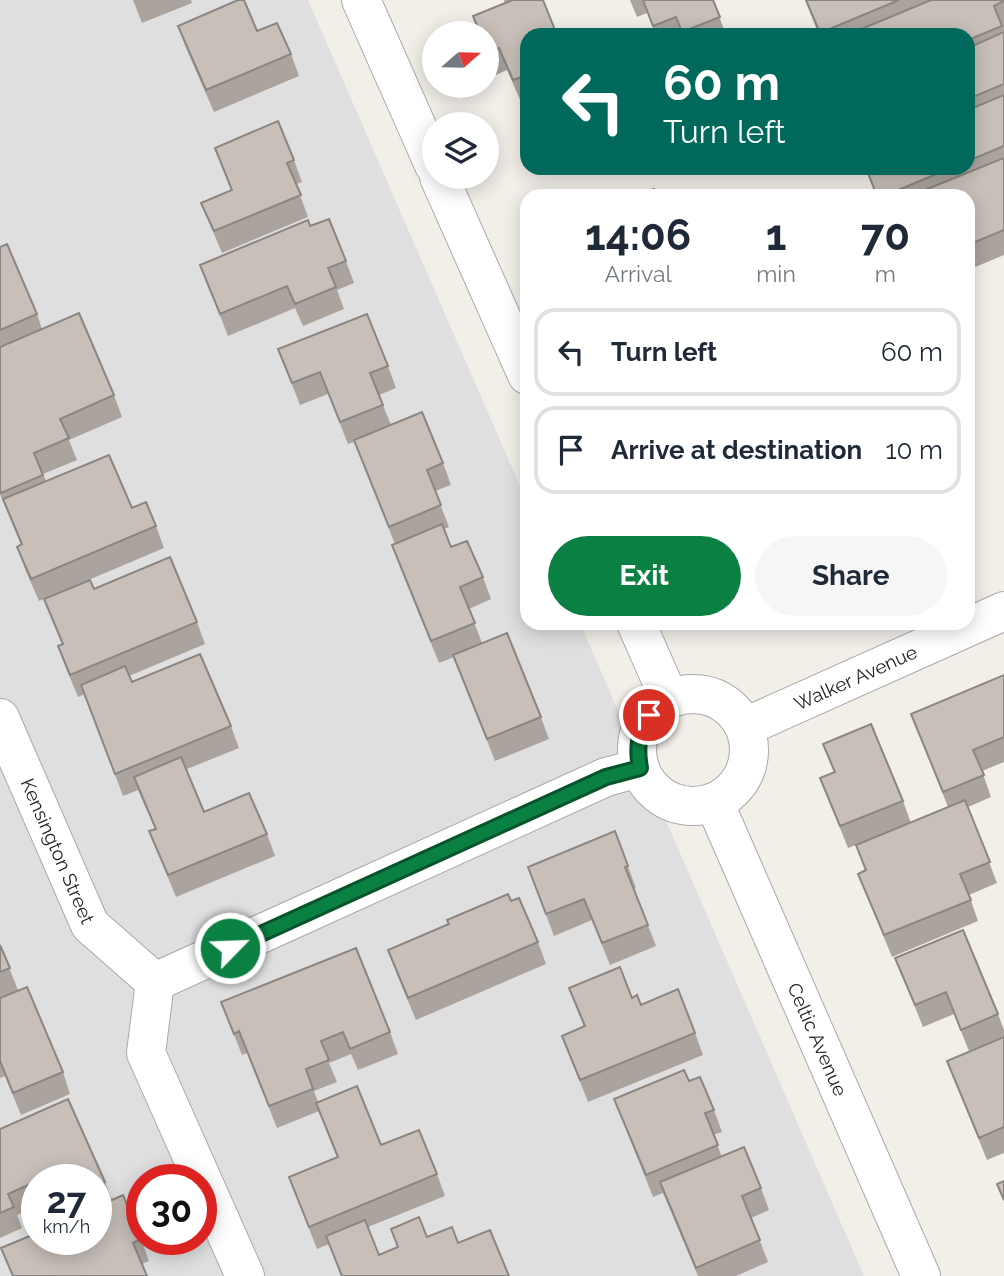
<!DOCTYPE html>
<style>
:root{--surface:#fff;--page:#f6f6f7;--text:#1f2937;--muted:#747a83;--line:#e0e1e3;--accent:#0b8043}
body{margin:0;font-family:Raleway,sans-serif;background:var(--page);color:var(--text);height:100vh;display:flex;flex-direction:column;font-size:26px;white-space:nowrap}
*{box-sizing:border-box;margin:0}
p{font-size:23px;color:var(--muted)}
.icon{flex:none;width:38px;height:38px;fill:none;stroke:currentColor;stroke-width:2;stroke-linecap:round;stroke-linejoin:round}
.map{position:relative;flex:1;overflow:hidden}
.panel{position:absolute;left:520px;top:189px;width:455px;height:441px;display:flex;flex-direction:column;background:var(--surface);border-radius:21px;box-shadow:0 4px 18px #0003}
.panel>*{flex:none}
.guide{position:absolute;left:520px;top:28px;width:455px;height:147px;border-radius:21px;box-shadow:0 4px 18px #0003;background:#00695c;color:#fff;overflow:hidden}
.needle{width:46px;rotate:70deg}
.buttons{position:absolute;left:422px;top:21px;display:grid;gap:14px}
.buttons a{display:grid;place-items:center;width:77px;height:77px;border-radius:50%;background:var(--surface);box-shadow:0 4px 18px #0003;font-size:35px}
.speed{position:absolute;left:21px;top:1164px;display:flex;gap:14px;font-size:35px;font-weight:700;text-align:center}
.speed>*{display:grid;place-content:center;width:91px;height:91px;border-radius:50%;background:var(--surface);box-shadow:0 4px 18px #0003;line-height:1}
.speed small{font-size:18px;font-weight:400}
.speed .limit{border:10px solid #d22;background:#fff;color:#111}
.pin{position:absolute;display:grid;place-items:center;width:60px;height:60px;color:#fff;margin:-30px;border:4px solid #fff;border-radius:50%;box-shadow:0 2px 7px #0007}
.me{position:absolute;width:77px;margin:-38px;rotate:66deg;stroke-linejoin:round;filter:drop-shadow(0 0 5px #0008)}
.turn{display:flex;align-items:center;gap:24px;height:147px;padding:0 28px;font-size:32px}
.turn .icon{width:91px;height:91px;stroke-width:2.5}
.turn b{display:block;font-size:49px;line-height:60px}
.eta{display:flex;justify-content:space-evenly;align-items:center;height:119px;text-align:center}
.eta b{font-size:42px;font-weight:700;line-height:49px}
.action{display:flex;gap:14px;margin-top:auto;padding:14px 28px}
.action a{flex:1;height:80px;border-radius:42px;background:var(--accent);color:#fff;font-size:28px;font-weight:700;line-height:80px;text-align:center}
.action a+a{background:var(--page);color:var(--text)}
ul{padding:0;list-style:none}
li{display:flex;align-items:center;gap:21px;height:88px;margin:0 14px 10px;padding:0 14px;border:4px solid var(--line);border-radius:21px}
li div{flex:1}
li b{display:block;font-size:26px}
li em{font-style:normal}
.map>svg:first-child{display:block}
.residential{fill:#e0dfdf;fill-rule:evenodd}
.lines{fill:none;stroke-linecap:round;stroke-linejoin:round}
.minor-casing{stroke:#a9a9a9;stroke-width:40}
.minor{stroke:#fff;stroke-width:38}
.wall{fill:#aba49e}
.building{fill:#c7bfb8;stroke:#8b8681;stroke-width:2}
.route-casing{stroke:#07532c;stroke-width:18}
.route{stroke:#0b8043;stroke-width:12}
.labels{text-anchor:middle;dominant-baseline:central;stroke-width:5;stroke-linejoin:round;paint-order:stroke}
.street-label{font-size:19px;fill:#222;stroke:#fff}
</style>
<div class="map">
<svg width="1004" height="1276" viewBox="0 0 1004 1276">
<rect width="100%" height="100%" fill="#f2efe9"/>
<path class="residential" d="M0 0H308L527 502V623H580L864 1276H0ZM37 1180H96V1239H37ZM142 1180H201V1239H142Z"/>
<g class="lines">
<g class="minor-casing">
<g id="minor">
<path d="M361 0 434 165"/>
<path d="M439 177 527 375"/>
<path d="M636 623 669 698"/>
<circle cx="693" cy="750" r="56"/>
<path id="s1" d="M0 718 90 925 155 982"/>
<path id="s2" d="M745 727 1004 611"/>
<path id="s3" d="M714 802 921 1276"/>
<path d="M155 982 606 777 640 768"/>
<path d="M155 982 146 1053 245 1276"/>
</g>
</g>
<use href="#minor" class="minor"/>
</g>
<path class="wall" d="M133 0H191L192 3 142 23Z
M504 0H543L527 35V100L521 102 507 70 496 75 486 52V33H479L473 16 505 3Z
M630 0H713L726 35H656L647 13 637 17Z
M805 0H1004V255L968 270V196H877L866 168H864H968V35H819Z
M178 26 257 31 291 54 299 76 214 112 186 48Z
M215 148 294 160 302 182 296 184 308 217 222 253 201 203 231 190Z
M310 226 346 261 354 283 337 290 344 309 303 326 295 308 228 336 200 265Z
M0 247 37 314 42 329 114 395 122 417 69 440 77 460 43 474 46 481 132 508 156 526 164 548 39 601 25 569 17 547 21 545 0 494Z
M278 349 388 366 396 388 379 395 391 425 443 463 451 485 435 491 449 527 444 529 451 547 483 577 491 599 469 609 482 643 541 717 549 739 495 761 454 657 439 663 400 567 392 545 395 544 354 442 348 444 328 394 300 405Z
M94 589 197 622 205 644 129 676 132 682 231 726 239 748 187 769 204 812 267 834 275 856 176 897 149 831 155 829 138 790 123 796 85 694 78 697 66 668 58 646 62 644 44 599Z
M766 623H785L769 630Z
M1004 675V762L982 771 991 797 968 807 997 883 969 895 978 921 892 957 858 874 865 871 856 845 848 848 820 778 834 773 823 744 903 801 911 823 948 807 911 714Z
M615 831 636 888 634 889 656 946 610 965 592 920 554 936 528 867Z
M511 901 538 942 546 964 416 1020 396 972 388 950 449 924 447 920Z
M0 945 18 990 0 997Z
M895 958 998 1014 1004 1030V1037L969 1051 954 1014 923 1027Z
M569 988 632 998 641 1005 695 1033 703 1055 588 1102 562 1036 584 1027Z
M0 998 63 1072 70 1094 21 1115 5 1076 0 1078Z
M221 1002 390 1032 398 1054 358 1070 351 1054 329 1063 337 1082 314 1091 318 1102 381 1145 437 1174 445 1196 368 1227 379 1255 398 1248 391 1229 458 1243 509 1276H341L329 1244 317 1249 289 1177 337 1157 319 1111 277 1128 247 1053 242 1055Z
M1004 1037V1153L987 1160 947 1061Z
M689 1081 714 1110 722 1132 713 1135 722 1157 761 1188 769 1210 751 1218 768 1262 736 1276H698L663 1193 653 1197 614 1099Z
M0 1129 105 1182 112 1200 141 1239 149 1261 142 1264 147 1276H12L1 1248 96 1239V1180H37V1207L17 1215 22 1228 0 1238Z"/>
<path class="building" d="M238 0H244L257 31 277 23 291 54 206 90 178 26Z
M513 0H543L557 35H527V75L513 80 499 48 488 53 486 50V33H480L473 16Z
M643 0H713L720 17 682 32 676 17 653 26Z
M806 0H899L820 33Z
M931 0H1004V1L994 6 1002 26 968 40V35H847Z
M1004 32V84L968 99V48Z
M1004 95V146L968 161V110Z
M278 121 294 160 287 163 301 195 214 231 201 203 232 190 215 148Z
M1004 158V230L968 245V196H930L927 189Z
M866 168H951L884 196H877Z
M654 189 657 196H637Z
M329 219 346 261 328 268 336 287 295 304 287 286 220 314 200 265 308 220 310 226Z
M7 244 37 314 0 330V247Z
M79 313 114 395 60 419 69 438 34 453 43 475 1 493 0 491V347Z
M367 314 388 366 370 373 383 405 340 422 320 372 292 383 278 349Z
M422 412 443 463 427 470 441 505 389 527 354 440Z
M109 455 132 508 146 502 156 526 31 579 17 547 22 544 3 499Z
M442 524 451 547 467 541 483 577 460 587 475 623 431 641 392 545Z
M170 557 197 622 70 675 58 646 63 644 44 599 90 580 94 589Z
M507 633 541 717 487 739 453 655Z
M200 654 231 726 115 774 81 685 125 666 132 682Z
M1004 675V737L973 750 984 775 943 792 911 714Z
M871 724 903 801 840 826 820 778 835 772 823 744Z
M181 757 204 812 249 793 267 834 168 875 149 831 156 829 134 777Z
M965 800 990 862 960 874 971 900 884 935 858 874 866 870 856 845Z
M615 831 628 866 625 867 648 925 602 943 584 899 546 914 528 867Z
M508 894 511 901 519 898 538 942 408 998 388 950 449 924 447 920Z
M963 930 998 1014 961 1030 946 992 915 1005 895 958Z
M0 945 10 968 0 972Z
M356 948 390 1032 350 1049 343 1032 321 1041 329 1060 306 1069 313 1089 269 1106 239 1031 234 1034 221 1002Z
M620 967 632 998 637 995 641 1005 678 989 695 1033 580 1080 562 1036 585 1026 569 988Z
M27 987 63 1072 13 1093 0 1061V998Z
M1004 1037V1127L979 1138 947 1061Z
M684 1070 689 1081 700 1077 714 1110 705 1113 718 1145 646 1175 614 1099Z
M357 1086 381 1145 419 1130 437 1174 309 1227 289 1177 338 1157 316 1103Z
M68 1099 105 1182 96 1185V1180H46L45 1178 41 1180H37V1181L8 1194 14 1207 0 1213V1129Z
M744 1147 761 1188 742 1196 760 1240 696 1268 660 1182Z
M1004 1181V1200L997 1184Z
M123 1195 141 1239 133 1243 147 1276H13L1 1248 37 1233V1239H96V1207Z
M419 1217 427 1237 452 1227 458 1243 490 1230 509 1276H342L326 1236 365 1220 379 1255 398 1247 391 1229Z"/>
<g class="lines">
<g class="route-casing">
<path id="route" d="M230 948 606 777 640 768C636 746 639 733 649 715"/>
</g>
<use href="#route" class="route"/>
</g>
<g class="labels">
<g class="street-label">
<text stroke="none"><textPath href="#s2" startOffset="121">Walker Avenue</textPath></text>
<text stroke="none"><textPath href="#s1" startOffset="145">Kensington Street</textPath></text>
<text stroke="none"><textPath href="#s3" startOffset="259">Celtic Avenue</textPath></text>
</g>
</g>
</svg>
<div class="buttons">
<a><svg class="needle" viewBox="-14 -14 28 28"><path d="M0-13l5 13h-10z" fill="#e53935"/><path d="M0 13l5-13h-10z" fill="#747a83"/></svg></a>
<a><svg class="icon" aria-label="layers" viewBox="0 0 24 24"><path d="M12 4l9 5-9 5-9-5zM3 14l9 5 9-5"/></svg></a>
</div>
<div class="speed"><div>27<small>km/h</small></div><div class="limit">30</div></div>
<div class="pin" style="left:649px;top:715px;background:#d93025"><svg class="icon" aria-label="arrive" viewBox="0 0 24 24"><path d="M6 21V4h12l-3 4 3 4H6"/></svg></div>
<svg class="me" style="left:230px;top:948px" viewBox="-20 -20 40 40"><circle r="17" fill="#0b8043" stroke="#fff" stroke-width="3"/><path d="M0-11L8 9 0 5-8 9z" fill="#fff"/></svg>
<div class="guide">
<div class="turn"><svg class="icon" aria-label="left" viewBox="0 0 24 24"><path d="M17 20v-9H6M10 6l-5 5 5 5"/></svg><div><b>60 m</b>Turn left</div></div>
</div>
<section class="panel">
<div class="eta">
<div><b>14:06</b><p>Arrival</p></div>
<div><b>1</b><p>min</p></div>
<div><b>70</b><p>m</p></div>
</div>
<ul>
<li><svg class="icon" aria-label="left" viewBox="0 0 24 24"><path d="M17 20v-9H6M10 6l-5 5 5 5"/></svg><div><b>Turn left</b></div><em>60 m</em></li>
<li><svg class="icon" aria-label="arrive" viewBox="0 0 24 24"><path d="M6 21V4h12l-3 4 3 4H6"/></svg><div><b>Arrive at destination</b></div><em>10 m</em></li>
</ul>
<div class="action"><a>Exit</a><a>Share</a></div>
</section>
</div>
